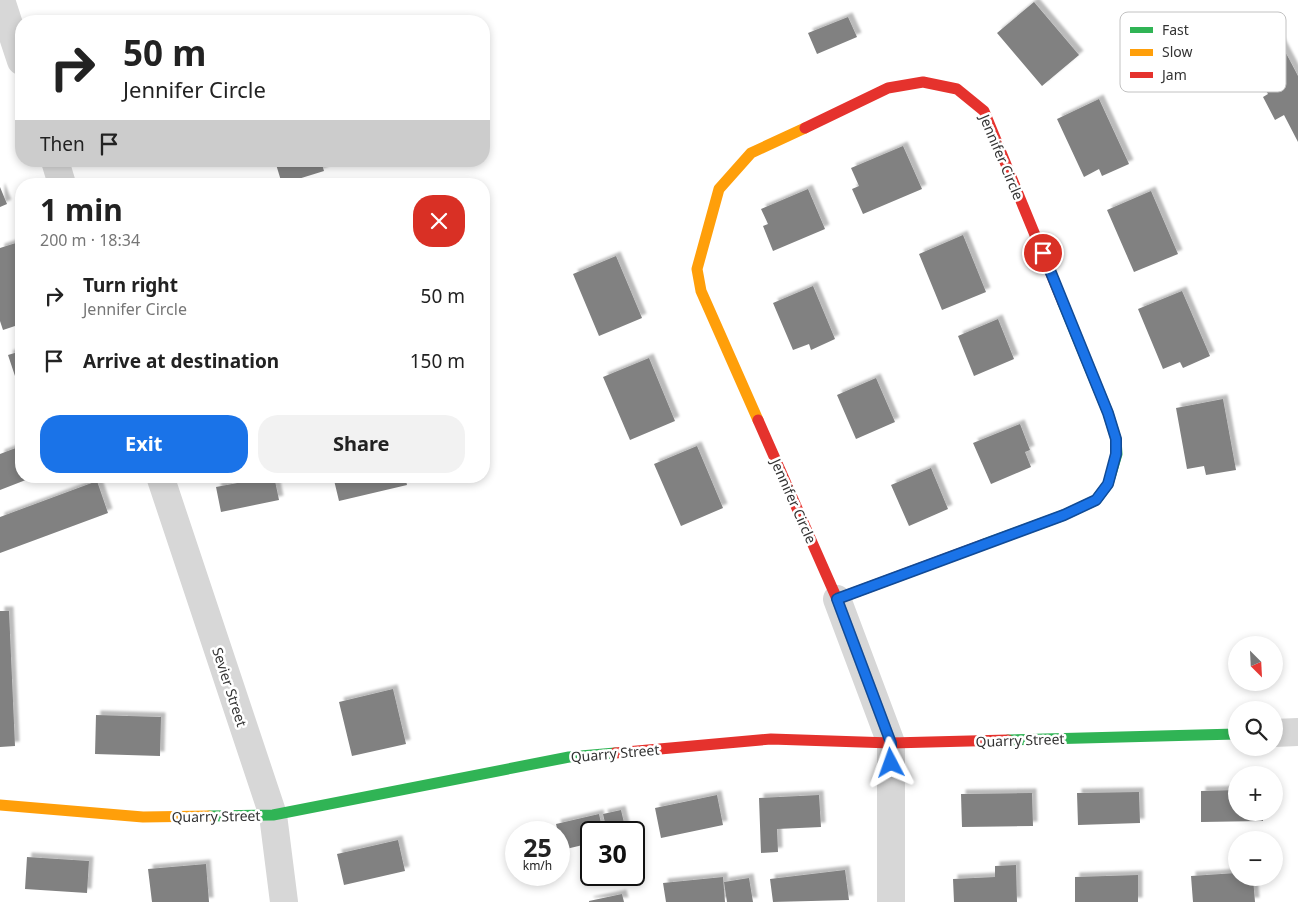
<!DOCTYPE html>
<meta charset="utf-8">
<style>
:root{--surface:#fff;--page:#f2f2f2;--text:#222;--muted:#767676;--accent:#1a73e8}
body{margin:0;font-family:"Noto Sans",sans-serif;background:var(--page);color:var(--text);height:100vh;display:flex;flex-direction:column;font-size:19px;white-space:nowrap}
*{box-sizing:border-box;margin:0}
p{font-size:16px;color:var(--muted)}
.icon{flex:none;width:28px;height:28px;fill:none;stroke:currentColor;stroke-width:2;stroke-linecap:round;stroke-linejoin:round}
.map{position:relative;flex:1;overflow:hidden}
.side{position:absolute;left:15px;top:178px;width:475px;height:305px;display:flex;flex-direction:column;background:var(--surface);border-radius:20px;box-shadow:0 2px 8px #0003}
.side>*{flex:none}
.top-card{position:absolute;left:15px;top:15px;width:475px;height:152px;border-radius:20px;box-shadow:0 2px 8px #0003;background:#fff;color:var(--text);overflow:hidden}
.needle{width:32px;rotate:156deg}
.controls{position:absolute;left:1228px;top:636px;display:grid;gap:10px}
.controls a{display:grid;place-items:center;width:55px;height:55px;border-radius:50%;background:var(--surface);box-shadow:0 2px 8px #0003;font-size:25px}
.speed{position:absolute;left:505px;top:821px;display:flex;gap:10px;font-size:25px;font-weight:700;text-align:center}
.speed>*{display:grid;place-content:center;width:65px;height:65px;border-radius:50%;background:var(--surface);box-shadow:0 2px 8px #0003;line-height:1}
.speed small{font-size:12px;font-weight:400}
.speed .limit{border:2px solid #111;border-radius:8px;background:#fff;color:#111}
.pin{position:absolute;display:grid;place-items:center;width:42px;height:42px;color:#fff;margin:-21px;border:2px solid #fff;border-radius:50%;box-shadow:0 1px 5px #0007}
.me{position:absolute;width:55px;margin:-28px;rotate:356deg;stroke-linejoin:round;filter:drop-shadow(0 0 4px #0008)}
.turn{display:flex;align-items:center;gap:18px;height:105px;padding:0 25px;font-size:22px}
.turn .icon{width:65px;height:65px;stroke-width:2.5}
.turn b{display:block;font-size:35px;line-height:42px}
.then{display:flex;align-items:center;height:48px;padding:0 25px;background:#0003;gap:10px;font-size:19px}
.round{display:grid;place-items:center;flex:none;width:52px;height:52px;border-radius:20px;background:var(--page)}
.summary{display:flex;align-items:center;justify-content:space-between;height:85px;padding:0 25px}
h1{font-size:30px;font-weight:700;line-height:38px}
.cta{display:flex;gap:10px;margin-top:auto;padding:10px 25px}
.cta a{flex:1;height:58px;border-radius:20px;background:var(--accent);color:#fff;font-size:20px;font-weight:700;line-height:58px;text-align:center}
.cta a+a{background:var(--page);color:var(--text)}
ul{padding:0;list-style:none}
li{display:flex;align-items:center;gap:15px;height:65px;padding:0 25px}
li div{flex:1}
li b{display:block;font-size:19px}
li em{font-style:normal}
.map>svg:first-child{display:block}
.building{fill:#818181;filter:url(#shadow)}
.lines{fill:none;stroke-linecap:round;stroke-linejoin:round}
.street{stroke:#d7d7d7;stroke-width:28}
.fast{stroke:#30b455;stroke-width:11}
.slow{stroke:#ff9f0a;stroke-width:11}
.jam{stroke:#e5322d;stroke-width:11}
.route-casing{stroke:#114b97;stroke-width:12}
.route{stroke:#1a73e8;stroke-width:9}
.labels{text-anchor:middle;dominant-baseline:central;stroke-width:5;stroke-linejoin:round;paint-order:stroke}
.street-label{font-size:14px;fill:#333;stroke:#fff}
.key{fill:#fff;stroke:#c2c2c2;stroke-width:1}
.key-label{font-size:14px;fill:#333}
</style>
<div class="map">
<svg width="1298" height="902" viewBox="0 0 1298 902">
<defs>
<filter id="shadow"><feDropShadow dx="4.5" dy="-4.5" stdDeviation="1" flood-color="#0004"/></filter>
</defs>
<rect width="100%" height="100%" fill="#fff"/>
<path class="building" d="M1034 2 1079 55 1042 86 997 33Z
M848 17 857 37 817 54 808 33Z
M1277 36 1298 76V142L1284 115 1275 120 1263 97 1268 94 1246 53Z
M1099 99 1129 164 1102 176 1099 169 1084 177 1057 119Z
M903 146 922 189 863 214 852 189 859 186 851 168Z
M275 161H321L324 171 282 184Z
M0 187 7 204 0 207Z
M808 189 825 229 773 251 763 226 768 224 761 209Z
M1151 191 1178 254 1134 272 1107 210Z
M963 235 986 292 942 310 919 254Z
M19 242 21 249V324L3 330 0 321V248Z
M616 256 642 318 599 336 573 274Z
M813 286 835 339 811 350 809 344 793 350 773 303Z
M1182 291 1210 356 1183 368 1180 362 1163 369 1138 309Z
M998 319 1014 359 974 376 958 336Z
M21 351V394L8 355Z
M649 358 675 421 630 440 603 377Z
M876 378 895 422 856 439 837 395Z
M1223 399 1236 470 1206 475 1204 466 1187 469 1176 408Z
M1020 424 1030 450 1025 452 1031 467 991 484 973 443Z
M21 446V476H36L0 490V454Z
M697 446 723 508 681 526 654 464Z
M931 468 948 509 909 526 891 485Z
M274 476 279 500 221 512 216 487Z
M333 476H405L407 485 339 501Z
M97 481 108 513 0 553V517Z
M0 611H9L15 746 0 747Z
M393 689 406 744 352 756 339 702Z
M96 715 161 717 160 756 95 754Z
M1236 790V812H1263V821L1201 822V791Z
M1139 792 1140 823 1078 825 1077 793Z
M1032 793 1033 826 962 827 961 794Z
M717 795 723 825 661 838 655 808Z
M819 795 821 827 777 829 778 852 761 853 759 798Z
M621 810 626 831 607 832 603 814Z
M599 814 603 832H591V843L562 850 556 824Z
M398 840 405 871 344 885 337 854Z
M27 857 89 861 87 893 25 889Z
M206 864 209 902H152L148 869Z
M1016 865 1017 902H954L953 879 995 877V866Z
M845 870 849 900 773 902 770 879Z
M1236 873V878H1253L1255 902H1193L1191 876Z
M1138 875V902H1075V877Z
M723 877 725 902H666L663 883Z
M749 878 753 902H727L724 882Z
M622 894 624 902H589V901Z"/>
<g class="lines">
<path class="street" d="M1 0 21 61
M55 161 62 184
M160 476 273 815 284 902
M837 599 891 743V902
M1274 733 1298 732"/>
<path class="fast" d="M985 544 1064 515 1096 500 1108 484 1117 454 1116 439 1108 413 1063 303
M1008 740 1236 734
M209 816 273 815 569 757 615 753"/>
<path class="slow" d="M758 420 701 291 697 269 719 189 751 153 805 128
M0 805 143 817 209 816"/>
<path class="jam" d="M923 82 957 89 984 111 1063 303
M805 128 888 88 923 82
M758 420 837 599 985 544
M615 753 771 739 891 743 1008 740"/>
</g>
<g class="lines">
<g class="route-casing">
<path id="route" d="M891 763V743L837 599 1064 515 1096 500 1108 484 1116 454V439L1108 413 1043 253"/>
</g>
<use href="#route" class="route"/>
</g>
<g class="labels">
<g class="street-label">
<text transform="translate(1002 157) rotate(67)">Jennifer Circle</text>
<text transform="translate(794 501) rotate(66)">Jennifer Circle</text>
<text transform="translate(230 687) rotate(72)">Sevier Street</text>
<text transform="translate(1020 740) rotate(-2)">Quarry Street</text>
<text transform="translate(615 753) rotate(-5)">Quarry Street</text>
<text transform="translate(216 816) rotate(-1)">Quarry Street</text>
</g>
</g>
<rect x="1120" y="12" width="166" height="80" rx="8" class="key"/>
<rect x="1130" y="27" width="23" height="6" fill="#30b455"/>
<rect x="1130" y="49" width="23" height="7" fill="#ff9f0a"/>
<rect x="1130" y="72" width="23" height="6" fill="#e5322d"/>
<g class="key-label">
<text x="1162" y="35">Fast</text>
<text x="1162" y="57">Slow</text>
<text x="1162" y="80">Jam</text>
</g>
</svg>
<div class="controls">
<a><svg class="needle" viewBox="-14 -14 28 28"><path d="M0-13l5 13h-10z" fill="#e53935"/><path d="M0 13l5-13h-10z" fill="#767676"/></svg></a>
<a><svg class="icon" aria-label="search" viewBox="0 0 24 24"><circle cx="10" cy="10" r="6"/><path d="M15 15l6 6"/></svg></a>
<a>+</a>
<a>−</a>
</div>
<div class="speed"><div>25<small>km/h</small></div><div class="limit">30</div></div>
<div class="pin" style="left:1043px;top:253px;background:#d93025"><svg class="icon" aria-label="arrive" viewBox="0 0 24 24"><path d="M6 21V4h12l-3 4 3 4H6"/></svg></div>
<svg class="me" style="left:891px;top:763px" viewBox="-20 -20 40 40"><path d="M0-17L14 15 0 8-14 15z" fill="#1a73e8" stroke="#fff" stroke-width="4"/></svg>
<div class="top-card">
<div class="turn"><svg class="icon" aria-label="right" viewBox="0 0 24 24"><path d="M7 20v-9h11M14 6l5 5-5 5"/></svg><div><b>50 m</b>Jennifer Circle</div></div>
<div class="then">Then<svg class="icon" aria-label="arrive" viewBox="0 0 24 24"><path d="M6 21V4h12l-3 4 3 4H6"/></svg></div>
</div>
<section class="side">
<div class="summary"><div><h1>1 min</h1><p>200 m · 18:34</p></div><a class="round" style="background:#d93025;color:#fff"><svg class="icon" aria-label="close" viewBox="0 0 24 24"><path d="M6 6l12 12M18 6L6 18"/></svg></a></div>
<ul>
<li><svg class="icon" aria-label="right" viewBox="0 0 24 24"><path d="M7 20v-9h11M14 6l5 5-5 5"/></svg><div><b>Turn right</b><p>Jennifer Circle</p></div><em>50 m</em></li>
<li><svg class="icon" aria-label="arrive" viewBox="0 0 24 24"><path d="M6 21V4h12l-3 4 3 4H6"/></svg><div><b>Arrive at destination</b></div><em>150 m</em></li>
</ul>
<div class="cta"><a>Exit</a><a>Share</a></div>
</section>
</div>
